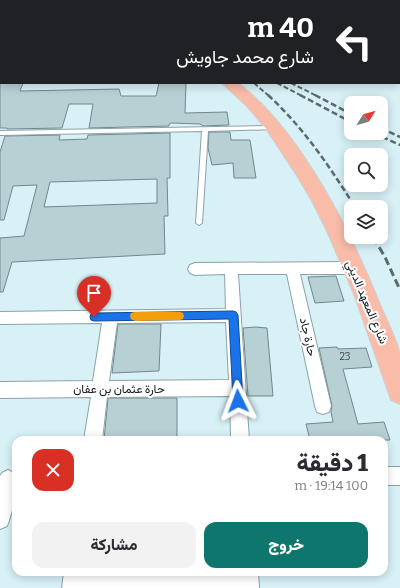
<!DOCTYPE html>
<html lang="ar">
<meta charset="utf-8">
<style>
:root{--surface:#fff;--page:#f2f2f3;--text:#2b2b33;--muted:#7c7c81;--accent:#0f766e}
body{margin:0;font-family:Bitter,Vazirmatn,serif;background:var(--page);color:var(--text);direction:rtl;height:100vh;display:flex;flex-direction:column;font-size:15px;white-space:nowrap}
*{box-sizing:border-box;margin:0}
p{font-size:13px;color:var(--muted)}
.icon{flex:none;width:22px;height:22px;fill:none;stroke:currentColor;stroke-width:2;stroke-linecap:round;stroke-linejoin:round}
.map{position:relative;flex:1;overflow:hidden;direction:ltr}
.details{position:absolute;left:12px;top:436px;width:376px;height:140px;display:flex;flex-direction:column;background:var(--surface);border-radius:12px;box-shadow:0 2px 10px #0003;direction:rtl}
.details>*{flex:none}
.banner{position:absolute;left:0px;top:0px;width:400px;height:84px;box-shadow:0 2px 10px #0003;direction:rtl;background:#202124;color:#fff;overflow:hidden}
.needle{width:26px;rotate:53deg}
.tools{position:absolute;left:344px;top:96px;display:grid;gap:8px}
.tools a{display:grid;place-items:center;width:44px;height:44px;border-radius:8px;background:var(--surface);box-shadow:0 2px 10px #0003;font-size:20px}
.pin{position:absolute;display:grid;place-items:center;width:34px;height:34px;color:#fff;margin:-41px -17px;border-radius:50% 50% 50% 0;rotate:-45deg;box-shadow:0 0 4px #0007}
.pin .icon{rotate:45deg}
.me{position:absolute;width:44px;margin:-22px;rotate:357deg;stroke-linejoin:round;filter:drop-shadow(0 0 3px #0008)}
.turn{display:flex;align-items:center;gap:14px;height:84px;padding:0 20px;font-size:18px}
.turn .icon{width:52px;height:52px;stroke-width:2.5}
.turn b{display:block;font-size:28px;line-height:34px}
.round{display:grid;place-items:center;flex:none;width:42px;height:42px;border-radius:12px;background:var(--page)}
.headline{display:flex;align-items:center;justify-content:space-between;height:68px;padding:0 20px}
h1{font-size:24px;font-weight:800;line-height:30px}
.action{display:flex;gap:8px;margin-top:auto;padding:8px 20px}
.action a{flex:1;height:46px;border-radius:12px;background:var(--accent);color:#fff;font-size:16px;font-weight:800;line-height:46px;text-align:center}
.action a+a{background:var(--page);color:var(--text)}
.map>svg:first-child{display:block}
.building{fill:#b7d0d4;stroke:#70888c;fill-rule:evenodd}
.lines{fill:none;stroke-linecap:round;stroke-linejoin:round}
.lane-casing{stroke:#8ba3a8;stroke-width:2}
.street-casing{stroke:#8ba3a8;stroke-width:2}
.primary-casing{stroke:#cfd1d1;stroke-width:2}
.lane{fill:#fff;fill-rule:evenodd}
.street{fill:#fff;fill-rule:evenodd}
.primary{fill:#f8bca9;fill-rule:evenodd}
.rail-far2{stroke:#5b6a6d;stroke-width:2;stroke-dasharray:5 2.5;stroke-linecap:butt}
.rail-far1{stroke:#5b6a6d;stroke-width:2.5;stroke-dasharray:6 3;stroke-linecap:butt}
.rail{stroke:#5b6a6d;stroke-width:3;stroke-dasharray:8 4;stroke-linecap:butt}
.route{fill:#1a73e8;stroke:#114b97}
.slow{fill:#f59e0b}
.labels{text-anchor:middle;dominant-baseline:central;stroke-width:4;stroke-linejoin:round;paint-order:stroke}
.number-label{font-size:10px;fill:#3a4749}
.street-label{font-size:12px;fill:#10191b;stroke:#fff}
</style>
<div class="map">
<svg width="400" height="588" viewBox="0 0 400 588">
<rect width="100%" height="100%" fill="#d7f1f6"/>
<path class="building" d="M0 83H23L20 91 119 89 121 96H156L159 83H186L185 113 227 112 229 125 203 126 200 124 171 123 169 124V126L89 128 93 104H69L62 128 7 129V128H0Z
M209 132H230L231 140H250L256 178H234L233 163 212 165 208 148Z
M170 133V178H167L168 216H164L165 254 12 262 3 292H0V238L24 236 37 185 13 186 4 220H0V152L5 136 60 135 59 140 87 139 88 135ZM157 179V203L44 207 50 182Z
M336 276 344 301 315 303 308 277Z
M118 324H161L159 371 112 373Z
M255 327 267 328 273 396H248L243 328Z
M337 347 338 349 366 348 372 367 343 369 358 424 384 422 390 440H310L306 424 333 422 331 412 332 406 319 348Z
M108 398H177V440H104Z"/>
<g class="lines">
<g class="lane-casing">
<path id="lane" d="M5 0H9L4 1Z
M50 0H55L49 1Z
M399 66H400V69H399Z
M274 126 277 128 276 129 208 131 202 223 199 225 196 223 202 131 0 135V131Z"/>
</g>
<g class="street-casing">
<path id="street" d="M253 0H261L252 1Z
M375 0H383V1H375Z
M399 14H400V19H399Z
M0 21H1V25H0Z
M354 262 359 264 361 268 359 272 354 274H300L331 406 329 412 323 414 317 412 315 406 287 274H238L249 440H231L230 396 107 397 102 440H84L91 397 0 398V382L93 381 102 323 0 324V312L226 309 225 274 195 275 190 273 188 269 190 265 195 263ZM226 322 229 380 109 381 117 323Z
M384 467H400V485H384Z
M8 470 14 473C19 484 12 514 7 526L0 529V476L2 473Z
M64 572H84V576H238V572H258L259 588H62Z"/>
</g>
<g class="primary-casing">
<path id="primary" d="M91 0H105L106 1H92Z
M226 0H241L242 1H227Z
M399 35H400V43H399Z
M222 83H238C301 131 352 234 381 307 387 321 397 340 400 355 400 369 400 389 400 404L391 400 354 294 327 231 312 201 296 174 267 130 247 106Z"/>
</g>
<use href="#lane" class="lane"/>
<use href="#street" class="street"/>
<use href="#primary" class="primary"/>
<path class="rail-far2" d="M118 0 120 1
M130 0 132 1
M155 0 157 1
M182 0 185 1
M254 83 269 96
M277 83 302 96
M291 83 317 96"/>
<path class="rail-far1" d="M268 95C303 127 330 167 355 207
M300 95 351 122
M315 95 351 114
M381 128 400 137
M374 133 400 145"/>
<path class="rail" d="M373 237 385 257 400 290"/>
</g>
<path class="route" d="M233 311 236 312 238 315 243 401 242 405 238 406 234 405 233 401 229 319 94 321 91 320 90 317 91 314 94 313Z"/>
<path class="slow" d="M135 312H180L183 313 184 316 183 319 180 320 135 321 131 319 130 316 131 313Z"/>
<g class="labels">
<g class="number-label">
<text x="345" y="357">23</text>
</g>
<g class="street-label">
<text transform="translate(367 302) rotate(67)">شارع المعهد الديني</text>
<text transform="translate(308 337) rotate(77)">حارة جاد</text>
<text x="119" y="389">حارة عثمان بن عفان</text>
</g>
</g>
</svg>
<div class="tools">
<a><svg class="needle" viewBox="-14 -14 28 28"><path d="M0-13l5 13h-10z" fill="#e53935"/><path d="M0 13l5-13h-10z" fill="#7c7c81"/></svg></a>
<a><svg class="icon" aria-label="search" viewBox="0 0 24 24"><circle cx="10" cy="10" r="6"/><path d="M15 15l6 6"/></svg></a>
<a><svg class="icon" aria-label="layers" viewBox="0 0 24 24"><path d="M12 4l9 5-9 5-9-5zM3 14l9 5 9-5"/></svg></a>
</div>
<div class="pin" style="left:94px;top:317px;background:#d93025"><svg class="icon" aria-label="arrive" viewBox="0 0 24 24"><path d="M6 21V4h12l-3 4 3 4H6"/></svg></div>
<svg class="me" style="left:238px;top:401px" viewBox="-20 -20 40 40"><path d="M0-17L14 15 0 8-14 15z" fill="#1a73e8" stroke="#fff" stroke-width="4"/></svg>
<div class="banner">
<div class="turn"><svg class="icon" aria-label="left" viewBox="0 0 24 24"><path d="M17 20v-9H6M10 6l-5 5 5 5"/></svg><div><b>40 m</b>شارع محمد جاويش</div></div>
</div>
<section class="details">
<div class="headline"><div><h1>1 دقيقة</h1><p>100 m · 19:14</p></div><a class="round" style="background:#d93025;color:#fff"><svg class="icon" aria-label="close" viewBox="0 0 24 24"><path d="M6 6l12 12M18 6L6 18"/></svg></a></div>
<div class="action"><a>خروج</a><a>مشاركة</a></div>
</section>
</div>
